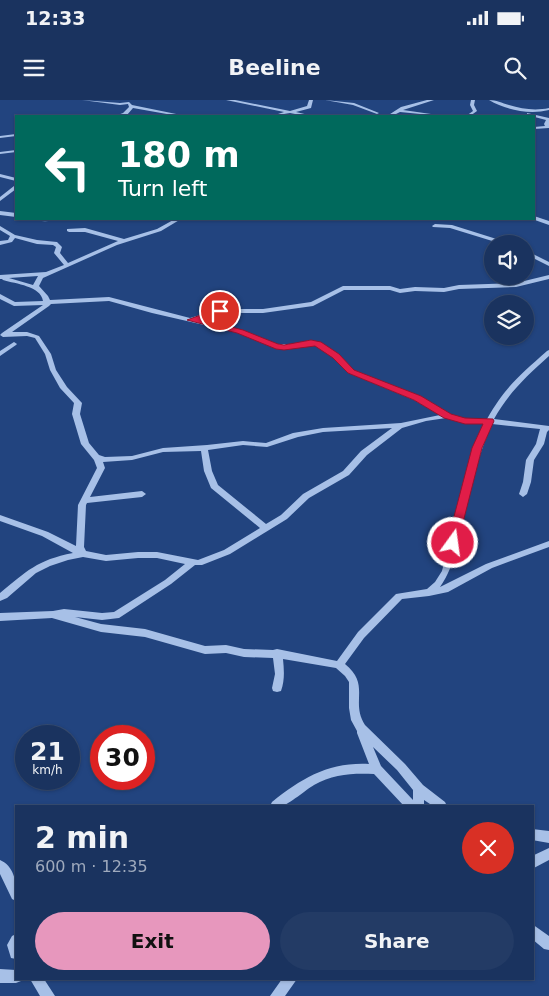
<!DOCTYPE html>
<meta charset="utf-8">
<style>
:root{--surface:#1a335f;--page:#233b65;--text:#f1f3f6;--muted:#9faabd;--line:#384e74;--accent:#e797bd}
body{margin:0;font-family:"DejaVu Sans",sans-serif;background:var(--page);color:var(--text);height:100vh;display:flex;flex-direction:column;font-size:19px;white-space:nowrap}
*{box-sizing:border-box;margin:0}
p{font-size:16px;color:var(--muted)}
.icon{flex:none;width:28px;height:28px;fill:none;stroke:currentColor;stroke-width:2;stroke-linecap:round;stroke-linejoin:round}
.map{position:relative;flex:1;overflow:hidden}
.drawer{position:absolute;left:15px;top:705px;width:519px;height:175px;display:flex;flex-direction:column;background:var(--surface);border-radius:0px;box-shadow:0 1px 4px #0004,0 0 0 1px var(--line)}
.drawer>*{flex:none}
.guide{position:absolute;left:15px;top:15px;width:520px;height:105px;border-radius:0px;box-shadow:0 1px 4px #0004,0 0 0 1px var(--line);background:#00695c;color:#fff;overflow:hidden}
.fabs{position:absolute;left:484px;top:135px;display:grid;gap:10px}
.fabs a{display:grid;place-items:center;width:50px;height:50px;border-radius:50%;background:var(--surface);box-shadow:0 1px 4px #0004,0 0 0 1px var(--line);font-size:25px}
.speed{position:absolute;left:15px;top:625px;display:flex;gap:10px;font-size:25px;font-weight:700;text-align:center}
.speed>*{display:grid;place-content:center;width:65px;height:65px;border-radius:50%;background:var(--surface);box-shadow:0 1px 4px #0004,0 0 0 1px var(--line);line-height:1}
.speed small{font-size:12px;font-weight:400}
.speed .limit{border:8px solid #d22;background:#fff;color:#111}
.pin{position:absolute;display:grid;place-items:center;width:42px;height:42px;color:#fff;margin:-21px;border:2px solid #fff;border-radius:50%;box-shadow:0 1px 5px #0007}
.me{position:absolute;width:55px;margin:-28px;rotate:14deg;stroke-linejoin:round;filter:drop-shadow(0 0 4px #0008)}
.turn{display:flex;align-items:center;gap:18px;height:105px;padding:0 20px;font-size:22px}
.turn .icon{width:65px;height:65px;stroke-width:2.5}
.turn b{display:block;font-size:35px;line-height:42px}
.round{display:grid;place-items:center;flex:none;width:52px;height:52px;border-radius:26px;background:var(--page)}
.summary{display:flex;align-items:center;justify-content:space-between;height:85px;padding:0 20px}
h1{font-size:30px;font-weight:800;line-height:38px}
.action{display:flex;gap:10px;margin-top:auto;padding:10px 20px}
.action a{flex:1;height:58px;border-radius:30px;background:var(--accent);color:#111;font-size:20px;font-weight:800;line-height:58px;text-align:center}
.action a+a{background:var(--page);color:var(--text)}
.status{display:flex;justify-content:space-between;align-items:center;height:35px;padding:0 25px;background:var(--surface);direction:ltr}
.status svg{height:14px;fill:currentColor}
header{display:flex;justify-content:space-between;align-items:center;height:65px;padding:0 20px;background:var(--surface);font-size:22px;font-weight:800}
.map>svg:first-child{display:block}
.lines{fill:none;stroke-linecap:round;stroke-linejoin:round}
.minor{fill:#a7c0e7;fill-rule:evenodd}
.route{fill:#e11d48;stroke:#92132f}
</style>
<div class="status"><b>12:33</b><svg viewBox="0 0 49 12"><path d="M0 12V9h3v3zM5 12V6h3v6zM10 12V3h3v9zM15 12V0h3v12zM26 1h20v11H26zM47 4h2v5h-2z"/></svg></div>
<header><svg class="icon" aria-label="menu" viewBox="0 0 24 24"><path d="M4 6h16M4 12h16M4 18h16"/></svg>Beeline<svg class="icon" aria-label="search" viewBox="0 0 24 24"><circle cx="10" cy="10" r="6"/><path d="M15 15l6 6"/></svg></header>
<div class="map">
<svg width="549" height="896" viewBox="0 0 549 896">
<rect width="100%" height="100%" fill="#22447f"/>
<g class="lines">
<path class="minor" d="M82 0 120 3 129 2 132 5 186 16H178L133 8 127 15 115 16 123 13 129 7 128 4 120 5Z
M226 0H235L290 11 307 6 309 0H313L311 8 296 12 313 16H305L290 13 272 16 284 12Z
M325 0 354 3 379 13 377 14 353 5Z
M427 0H434L403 10 438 15 440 16 400 12 392 16H387L401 7Z
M471 0H475L474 5 477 11 470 16H466L473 11 470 5Z
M489 0C496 0 502 3 509 5 522 9 535 11 549 8V10C529 15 506 10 489 0Z
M527 13 549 18V28L534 29V27L545 26 544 24 546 20 527 15Z
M16 34V36L0 38V36Z
M16 50V52L0 54V52Z
M0 74 16 78V81L0 77Z
M14 86H16V89L0 101V97Z
M0 111 16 113V117L0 115Z
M534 116 549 121V125L532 119H534Z
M34 119H56C51 122 39 122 34 119Z
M175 119H181L161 131 117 145 43 178 39 186 48 196 50 200 109 197 190 218 220 209H263L311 202 343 186H390L400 189 415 187 444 188 459 185 516 183 549 175V179L516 187 459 189 444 192 415 191 400 193 390 190H344L313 206 263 213H220L197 220 243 231 277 244H294L311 240 320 243 338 255 353 271 420 296 453 316 465 319H487C505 287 521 274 547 251L549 250V256C527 276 509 292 494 319L549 326V330L547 332 544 344 534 360 531 382 527 394 523 397 519 394 523 382 526 360 536 344 540 329 492 324C481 349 473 376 466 404 460 432 457 463 440 487L486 464 549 441V447L492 468 448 492 429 496 402 499 364 538 345 564C371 585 350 602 365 625L405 664 423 685 445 702 447 706H433L424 700V706H404L374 674C353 673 333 674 314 685 307 689 288 705 282 706 278 707 274 706 270 706L272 702C302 678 329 662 369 664L357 633V631L351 620 349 608V582L345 576 336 568 283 559C284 570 285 580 281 591L277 592 273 591 272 588 275 574 273 558 244 557 226 553 205 554 145 537 101 532 52 518 0 521V513L53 511 64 509 102 513 114 512 165 480 185 464 157 458H138L106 461 83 457 68 460 50 466 36 473 7 498 0 501V493C27 471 37 460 73 453L42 436 0 421V415L48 432 76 446 78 405 97 368 94 360 81 344 72 314 74 303 60 288 50 270 45 254 35 238 27 236 3 237 0 235 2 233 43 205 14 206 0 199V194L15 202 43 201C41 186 16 184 3 180L2 179H0V175L46 172 64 165 54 153 56 147 53 145 37 144 15 138 12 142 0 145V141L8 140 10 136 0 130V126L15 135 37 140 57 142 62 147 60 153 68 163 118 141 85 132H69L67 131V129L85 128 124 139 157 129ZM38 176 33 185 9 178ZM109 201 152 213 239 233 276 248H294L311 244 316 245 334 257 349 273 414 300 440 315 401 323 323 328 293 333 266 343 243 341 207 345 163 348 132 356 105 357 99 355 89 343 80 314 82 303 67 287 56 270 51 254 39 236 27 232H12L49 206 51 204ZM446 318 465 323H485C464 370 455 421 442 471L435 482 427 489 396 494 358 532 337 561 277 549 273 550 244 549 226 545 205 546 145 529 101 524 75 517 102 520 119 518 171 484 195 465H202L230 454 287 419 309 398 349 375 367 355 402 328 426 321ZM392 328 361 351 343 371 303 394 281 415 266 424 218 385 212 371 208 350 243 345 267 347 298 337 323 332ZM201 351 204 371 211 388 260 428 224 450 198 460 157 452H138L106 455 86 451 84 447 86 405 87 403 142 397 146 394 142 391 90 397 105 368 103 362 132 360 163 352ZM373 647 397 670 413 690V700L381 666Z
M435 124 452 125 512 144H502L450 128 433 127 432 126Z
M525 150 549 162V166L525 154Z
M14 242 17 244 16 245 0 256V251Z
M532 729 549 731V743L532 740Z
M549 748V760L532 769V756Z
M0 760C16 767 17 786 16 801L12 799 0 774Z
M532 824 549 836V850L544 849 532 839Z
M16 834V859L11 858 7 845 12 836Z
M0 869 16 870V879H21V881L16 883H0Z
M30 879H44L55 896H40Z
M282 879H297L285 896H270Z"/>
</g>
<path class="route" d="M217 209 225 211 201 219 243 230 278 244 284 245 311 240 321 242 339 254 354 270 421 296 451 314 465 318 493 319 494 321 482 348 457 446 453 447 447 443 472 348 483 324H465L444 318 414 300 348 273 333 258 315 246 284 250 276 249 237 233 187 220Z"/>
</svg>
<div class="fabs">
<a><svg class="icon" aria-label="sound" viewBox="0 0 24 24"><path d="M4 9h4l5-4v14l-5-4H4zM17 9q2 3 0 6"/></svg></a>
<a><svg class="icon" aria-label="layers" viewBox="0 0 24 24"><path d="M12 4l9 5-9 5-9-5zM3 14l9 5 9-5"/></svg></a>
</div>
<div class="speed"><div>21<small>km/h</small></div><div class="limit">30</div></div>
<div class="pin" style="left:220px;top:211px;background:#d93025"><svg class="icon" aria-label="arrive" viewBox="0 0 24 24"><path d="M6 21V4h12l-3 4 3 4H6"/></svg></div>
<svg class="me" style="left:453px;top:443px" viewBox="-20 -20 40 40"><circle r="17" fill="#e11d48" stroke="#fff" stroke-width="3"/><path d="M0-11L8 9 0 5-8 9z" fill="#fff"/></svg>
<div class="guide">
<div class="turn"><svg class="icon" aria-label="left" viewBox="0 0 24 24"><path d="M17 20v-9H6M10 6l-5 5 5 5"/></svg><div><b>180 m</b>Turn left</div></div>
</div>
<section class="drawer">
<div class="summary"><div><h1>2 min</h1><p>600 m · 12:35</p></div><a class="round" style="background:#d93025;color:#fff"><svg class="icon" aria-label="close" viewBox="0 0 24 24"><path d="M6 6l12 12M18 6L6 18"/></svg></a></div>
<div class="action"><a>Exit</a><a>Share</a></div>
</section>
</div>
